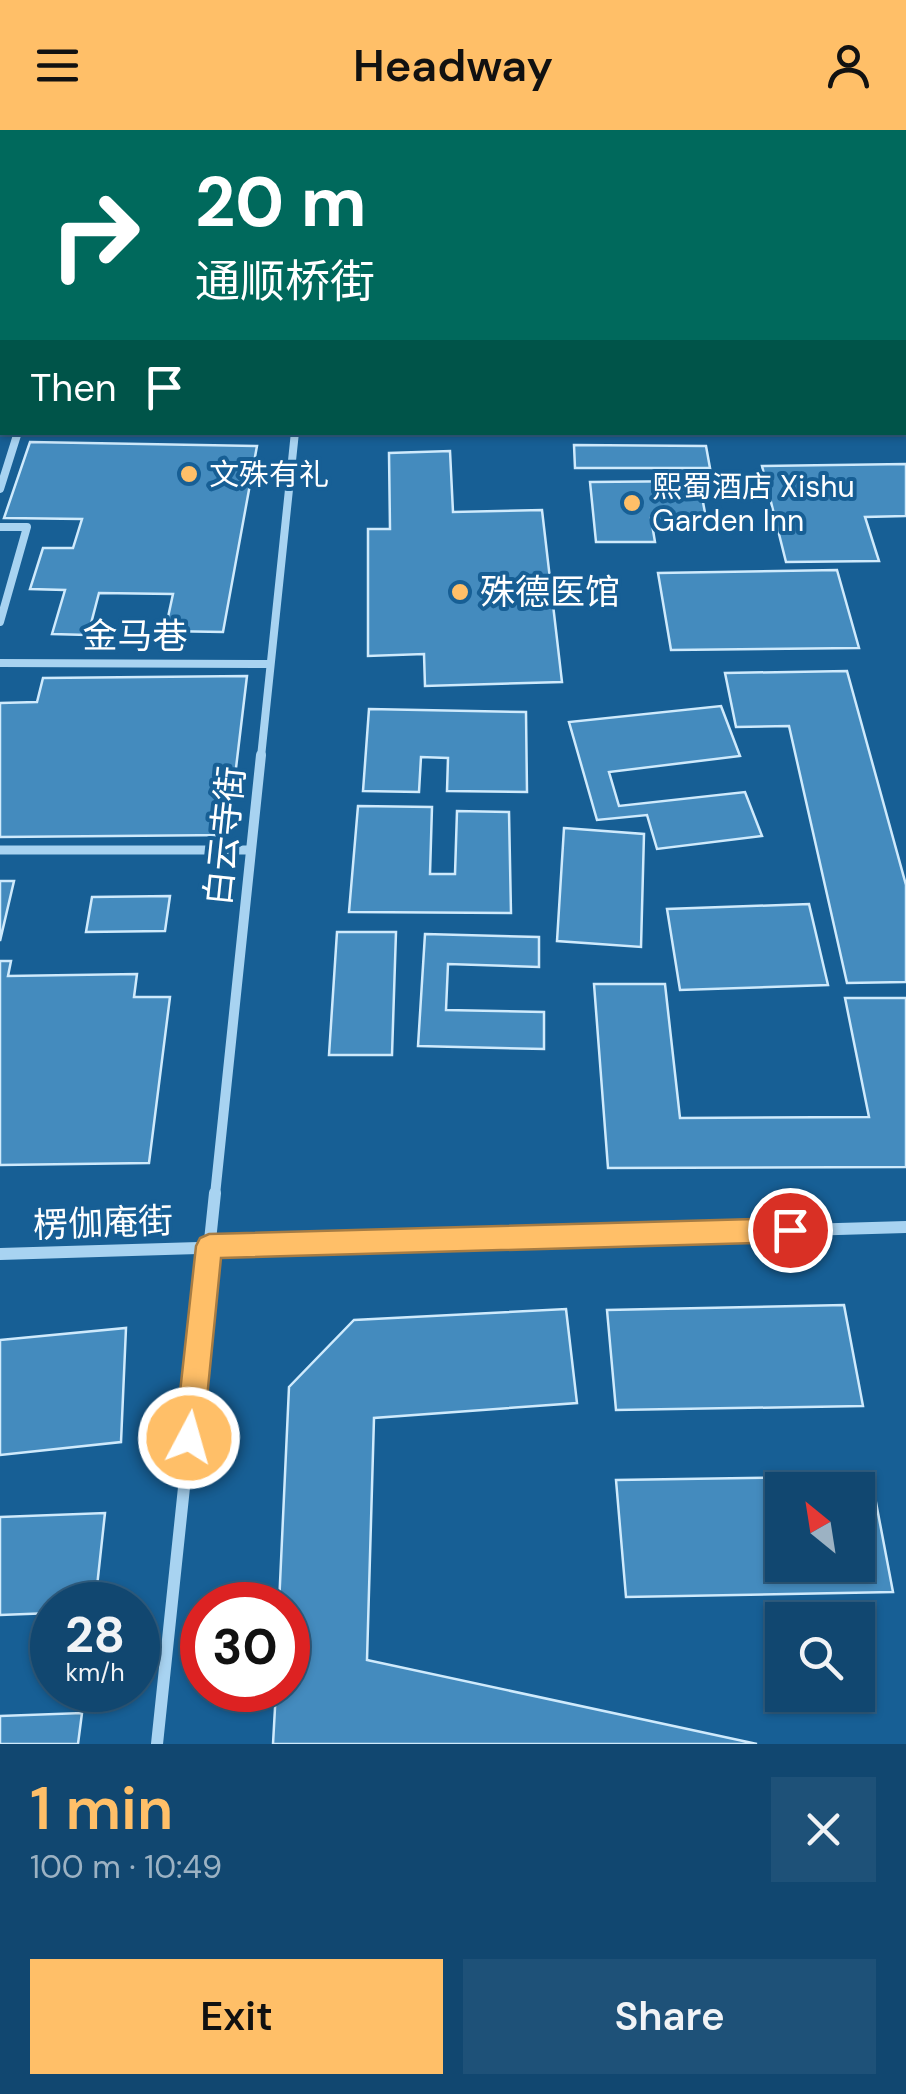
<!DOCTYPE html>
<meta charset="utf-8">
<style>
:root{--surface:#114770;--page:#1e5178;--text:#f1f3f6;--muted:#9cb2c3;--line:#305f83;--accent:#ffbf68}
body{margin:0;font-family:"DM Sans","Noto Sans SC",sans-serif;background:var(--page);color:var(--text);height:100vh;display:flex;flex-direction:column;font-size:38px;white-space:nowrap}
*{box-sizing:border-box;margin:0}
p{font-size:32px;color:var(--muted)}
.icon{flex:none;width:55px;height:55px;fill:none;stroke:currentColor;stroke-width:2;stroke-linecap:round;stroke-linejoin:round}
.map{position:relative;height:1614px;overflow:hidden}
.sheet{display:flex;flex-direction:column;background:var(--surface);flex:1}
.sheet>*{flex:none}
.hud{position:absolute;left:0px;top:0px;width:908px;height:305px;box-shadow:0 2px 8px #0004,0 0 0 2px var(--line);background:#00695c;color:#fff;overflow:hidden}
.needle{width:65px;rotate:330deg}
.fabs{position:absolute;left:765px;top:1342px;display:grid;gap:20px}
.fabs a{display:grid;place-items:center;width:110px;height:110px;border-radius:0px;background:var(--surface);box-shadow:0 2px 8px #0004,0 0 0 2px var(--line);font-size:50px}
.speed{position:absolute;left:30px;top:1452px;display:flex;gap:20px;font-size:50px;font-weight:700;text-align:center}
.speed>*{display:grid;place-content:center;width:130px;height:130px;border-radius:50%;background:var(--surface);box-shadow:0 2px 8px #0004,0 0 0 2px var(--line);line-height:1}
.speed small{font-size:25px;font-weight:400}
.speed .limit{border:15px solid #d22;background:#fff;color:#111}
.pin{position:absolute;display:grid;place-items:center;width:85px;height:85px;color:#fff;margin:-42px;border:5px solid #fff;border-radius:50%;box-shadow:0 2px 10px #0007}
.me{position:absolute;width:110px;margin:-55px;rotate:6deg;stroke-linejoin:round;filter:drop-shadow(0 0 8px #0008)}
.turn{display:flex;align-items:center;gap:35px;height:210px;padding:0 30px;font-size:45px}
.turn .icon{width:130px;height:130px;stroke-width:2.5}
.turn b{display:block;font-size:70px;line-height:85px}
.then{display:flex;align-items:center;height:95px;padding:0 30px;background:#0003;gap:20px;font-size:38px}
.round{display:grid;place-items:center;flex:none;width:105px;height:105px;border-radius:0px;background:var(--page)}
.summary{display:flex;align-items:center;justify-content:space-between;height:170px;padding:0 30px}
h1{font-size:60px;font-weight:600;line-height:75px;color:var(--accent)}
.cta{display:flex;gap:20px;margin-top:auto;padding:20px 30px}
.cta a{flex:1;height:115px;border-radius:0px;background:var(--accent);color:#111;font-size:40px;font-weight:600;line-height:115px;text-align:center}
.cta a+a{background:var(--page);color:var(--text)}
header{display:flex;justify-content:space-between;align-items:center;height:130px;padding:0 30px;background:var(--accent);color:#111;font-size:45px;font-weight:600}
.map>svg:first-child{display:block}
.building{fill:#448bbe;stroke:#cfeafc;stroke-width:2.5;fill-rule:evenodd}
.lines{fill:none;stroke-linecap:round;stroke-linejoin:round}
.pedestrian-far1{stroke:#a8d3f1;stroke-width:8}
.pedestrian{stroke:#a8d3f1;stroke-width:9}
.minor-far2{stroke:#a8d3f1;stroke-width:8}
.minor-far1{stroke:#a8d3f1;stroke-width:10}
.minor{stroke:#a8d3f1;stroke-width:12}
.tertiary{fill:#a8d3f1;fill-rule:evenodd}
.route{fill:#ffbf68;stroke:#a67c44;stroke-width:2.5}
.poi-dot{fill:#ffbf68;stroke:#175f95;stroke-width:4}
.labels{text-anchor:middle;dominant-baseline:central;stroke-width:8;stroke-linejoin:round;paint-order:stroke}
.far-poi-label{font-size:30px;fill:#fff;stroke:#175f95;text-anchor:start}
.poi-label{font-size:35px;fill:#fff;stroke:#175f95;text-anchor:start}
.street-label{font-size:35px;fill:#fff;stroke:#175f95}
</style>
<header><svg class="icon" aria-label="menu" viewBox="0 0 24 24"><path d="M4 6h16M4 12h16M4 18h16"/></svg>Headway<svg class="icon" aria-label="person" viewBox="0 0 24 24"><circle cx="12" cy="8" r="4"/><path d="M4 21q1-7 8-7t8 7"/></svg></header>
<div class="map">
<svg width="906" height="1614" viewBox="0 0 906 1614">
<rect width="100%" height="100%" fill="#175f95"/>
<path class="building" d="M0 0H212L2 2 0 10Z
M373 0H605V2H372Z
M676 0H844V2H677Z
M30 312 257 316 223 502 165 501 173 464 99 463 88 505 52 504 65 460 30 459 43 418H73L82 389 4 388Z
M574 315 706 316 710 338H575Z
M450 321 453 382 542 380 562 552 425 556 424 524 368 526V399H390L389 323Z
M906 334V386L865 387 879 431 786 432 762 336Z
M699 351 706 388H651L655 412H596L590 352Z
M837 440 859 518 671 520 658 443Z
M847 541 906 755V852L847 853 789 596 736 597 725 543Z
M247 546 228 705 0 707V573L37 572 43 548Z
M721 576 740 626 609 642 619 676 745 662 762 706 657 719 647 685 597 690 569 592Z
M369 579 526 582 527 662 447 661 448 628 421 627 419 662 363 661Z
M358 676 432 677 430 744H455L457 681 509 682 511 783 349 782Z
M564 698 644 704 641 817 557 811Z
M0 751H14L0 811Z
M170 766 165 801 86 802 92 767Z
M809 774 828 855 680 860 667 779Z
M337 802H396L392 925H329Z
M425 804 539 807V837L448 834 446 880 544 882V919L418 916Z
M0 831H11L8 846 137 844 134 867H170L149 1033 0 1035Z
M594 854H665L680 988 869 987 845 868H906V1037L608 1038Z
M844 1175 863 1276 616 1280 607 1180Z
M566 1179 577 1273 374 1288 367 1530 757 1614H273L276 1560H288V1475H279L289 1257 354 1190Z
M126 1198 121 1312 0 1325V1210Z
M871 1346 893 1462 626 1467 616 1350ZM782 1360H858V1435H782Z
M105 1383 95 1475H52V1483L0 1485V1387Z
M82 1583 78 1614H0V1586Z"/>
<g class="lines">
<path class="pedestrian-far1" d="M0 359 18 302
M0 397H27L0 492
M0 533 270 534"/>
<path class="pedestrian" d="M0 720H251"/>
<path class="minor-far2" d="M261 627 295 302"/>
<path class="minor-far1" d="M215 1065 261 625"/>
<path class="minor" d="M0 1124 906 1097
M157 1614 215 1063"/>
<path class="tertiary" d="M0 285H2V293H0Z
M905 289H906V297H905Z"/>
</g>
<path class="route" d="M790 1088 799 1091 803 1100 799 1109 790 1112 221 1128 203 1308 199 1318 189 1322 179 1318 175 1308 196 1116 200 1108 209 1104Z"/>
<g class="poi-dot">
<circle cx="189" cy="344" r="10"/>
<circle cx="632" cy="373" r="10"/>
<circle cx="460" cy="462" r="10"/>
</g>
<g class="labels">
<g class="far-poi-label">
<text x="209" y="344">文殊有礼</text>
<text x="652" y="356">熙蜀酒店 Xishu<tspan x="652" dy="34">Garden Inn</tspan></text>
</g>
<g class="poi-label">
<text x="480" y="462">殊德医馆</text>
</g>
<g class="street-label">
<text x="135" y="506">金马巷</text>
<text transform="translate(225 706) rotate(-84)">白云寺街</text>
<text transform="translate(103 1093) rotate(-2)">楞伽庵街</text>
</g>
</g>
</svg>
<div class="fabs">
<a><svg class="needle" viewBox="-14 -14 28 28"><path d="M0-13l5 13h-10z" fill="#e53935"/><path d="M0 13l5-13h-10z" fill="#9cb2c3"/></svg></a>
<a><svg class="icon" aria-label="search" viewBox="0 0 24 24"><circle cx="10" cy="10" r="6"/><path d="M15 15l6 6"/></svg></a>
</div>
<div class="speed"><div>28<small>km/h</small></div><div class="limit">30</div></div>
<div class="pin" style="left:790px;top:1100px;background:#d93025"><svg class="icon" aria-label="arrive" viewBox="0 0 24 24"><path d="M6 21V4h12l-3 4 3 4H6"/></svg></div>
<svg class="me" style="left:189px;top:1308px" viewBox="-20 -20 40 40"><circle r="17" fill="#ffbf68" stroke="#fff" stroke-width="3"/><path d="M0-11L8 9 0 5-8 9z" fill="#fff"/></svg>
<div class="hud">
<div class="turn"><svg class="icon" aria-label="right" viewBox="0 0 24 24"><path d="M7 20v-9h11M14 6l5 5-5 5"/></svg><div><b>20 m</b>通顺桥街</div></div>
<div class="then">Then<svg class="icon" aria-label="arrive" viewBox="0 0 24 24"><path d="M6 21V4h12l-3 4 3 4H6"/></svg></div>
</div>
</div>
<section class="sheet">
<div class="summary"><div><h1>1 min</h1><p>100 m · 10:49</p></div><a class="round"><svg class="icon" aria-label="close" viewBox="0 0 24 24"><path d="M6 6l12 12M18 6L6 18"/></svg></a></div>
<div class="cta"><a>Exit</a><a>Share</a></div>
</section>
